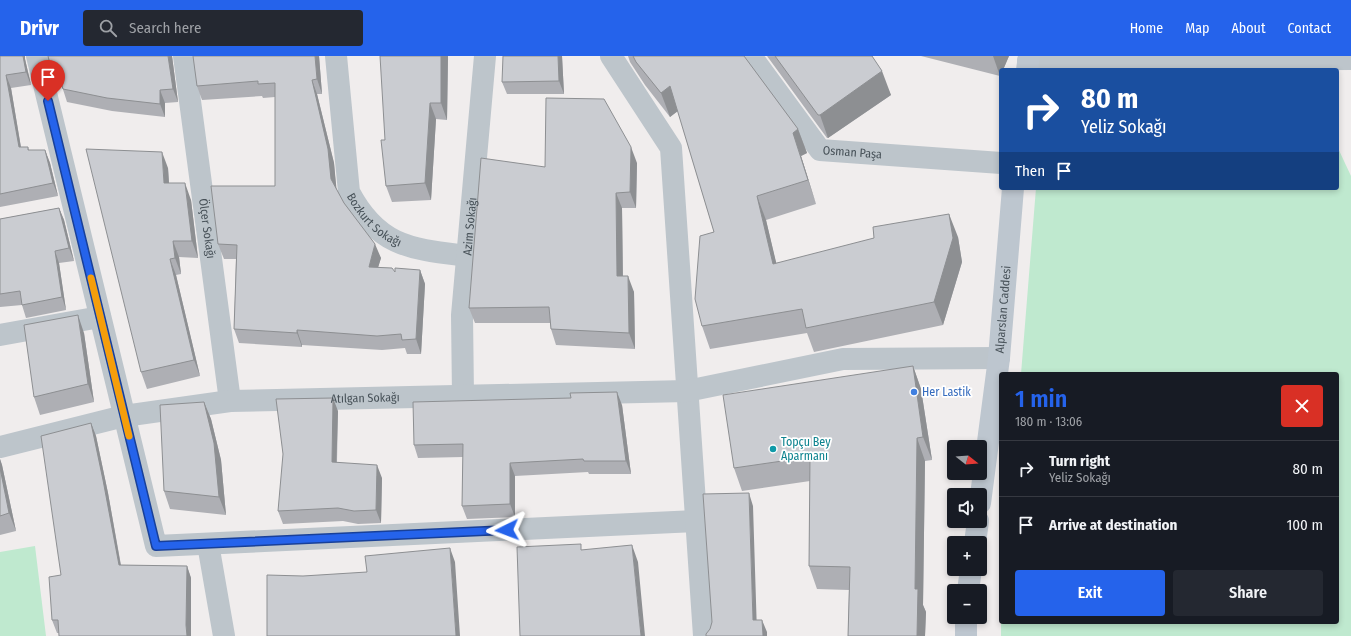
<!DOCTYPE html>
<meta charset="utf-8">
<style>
:root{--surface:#171b24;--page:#242831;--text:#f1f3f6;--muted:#9ea1a6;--line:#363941;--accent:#2563eb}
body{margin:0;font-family:"Fira Sans Condensed",sans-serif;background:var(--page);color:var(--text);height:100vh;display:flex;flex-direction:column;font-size:15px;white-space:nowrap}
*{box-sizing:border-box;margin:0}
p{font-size:13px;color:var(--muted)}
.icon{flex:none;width:22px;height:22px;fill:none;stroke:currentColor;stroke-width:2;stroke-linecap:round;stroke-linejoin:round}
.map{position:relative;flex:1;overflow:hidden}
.side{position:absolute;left:999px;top:316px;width:340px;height:252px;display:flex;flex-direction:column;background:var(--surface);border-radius:4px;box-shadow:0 2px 6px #0003}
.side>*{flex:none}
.hud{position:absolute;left:999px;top:12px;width:340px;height:122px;border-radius:4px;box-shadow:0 2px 6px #0003;background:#1a4fa0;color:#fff;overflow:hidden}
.needle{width:26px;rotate:107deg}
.tools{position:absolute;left:947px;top:384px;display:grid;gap:8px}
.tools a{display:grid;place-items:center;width:40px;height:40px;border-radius:4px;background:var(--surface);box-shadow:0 2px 6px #0003;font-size:20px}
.pin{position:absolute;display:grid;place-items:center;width:34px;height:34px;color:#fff;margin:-41px -17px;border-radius:50% 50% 50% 0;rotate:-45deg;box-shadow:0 0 4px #0007}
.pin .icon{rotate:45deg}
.me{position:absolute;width:44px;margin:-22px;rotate:267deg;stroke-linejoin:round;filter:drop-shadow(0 0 3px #0008)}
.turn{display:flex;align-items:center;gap:14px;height:84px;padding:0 16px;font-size:18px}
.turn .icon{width:52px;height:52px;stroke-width:2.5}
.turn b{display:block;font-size:28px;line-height:34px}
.then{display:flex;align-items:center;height:38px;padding:0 16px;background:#0003;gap:8px;font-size:15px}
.round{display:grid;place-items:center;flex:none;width:42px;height:42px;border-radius:4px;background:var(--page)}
.head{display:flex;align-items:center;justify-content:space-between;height:68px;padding:0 16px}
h1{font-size:24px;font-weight:600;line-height:30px;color:var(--accent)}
.cta{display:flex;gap:8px;margin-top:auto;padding:8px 16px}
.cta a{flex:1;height:46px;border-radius:4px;background:var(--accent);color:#fff;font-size:16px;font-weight:600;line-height:46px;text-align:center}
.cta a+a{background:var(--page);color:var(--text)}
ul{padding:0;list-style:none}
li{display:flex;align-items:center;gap:12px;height:56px;padding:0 16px;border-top:1px solid var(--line)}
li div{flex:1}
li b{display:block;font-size:15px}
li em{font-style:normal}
header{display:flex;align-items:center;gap:24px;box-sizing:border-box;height:56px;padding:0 20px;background:var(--accent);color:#fff}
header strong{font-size:19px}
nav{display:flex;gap:22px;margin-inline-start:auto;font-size:14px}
.search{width:280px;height:36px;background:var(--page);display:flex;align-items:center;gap:10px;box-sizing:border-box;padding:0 14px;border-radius:4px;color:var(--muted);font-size:15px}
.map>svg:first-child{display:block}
.green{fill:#bfe9cf}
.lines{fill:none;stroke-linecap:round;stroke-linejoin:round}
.street{stroke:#bdc5cb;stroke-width:22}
.secondary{stroke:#bdc6cf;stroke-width:22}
.wall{fill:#aeafb4}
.shaded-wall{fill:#8d8f92}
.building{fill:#caccd1;stroke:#8d8f92}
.route-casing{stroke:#184099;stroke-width:10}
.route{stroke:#2563eb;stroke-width:7}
.slow{stroke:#f59e0b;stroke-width:7}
.shop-dot{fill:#3f7fe0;stroke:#fff;stroke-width:1.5}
.culture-dot{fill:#0f9aa8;stroke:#fff;stroke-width:1.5}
.labels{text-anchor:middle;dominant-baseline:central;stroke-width:3.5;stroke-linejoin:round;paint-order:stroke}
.street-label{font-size:12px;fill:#475158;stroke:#fff}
.shop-label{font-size:12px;fill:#366cbe;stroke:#fff;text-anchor:start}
.culture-label{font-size:12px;fill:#0d838f;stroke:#fff;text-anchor:start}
</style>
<header>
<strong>Drivr</strong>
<div class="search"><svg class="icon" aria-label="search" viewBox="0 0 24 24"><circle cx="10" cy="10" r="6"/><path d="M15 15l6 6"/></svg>Search here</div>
<nav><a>Home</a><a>Map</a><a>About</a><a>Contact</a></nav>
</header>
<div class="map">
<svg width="1351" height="580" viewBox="0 0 1351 580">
<rect width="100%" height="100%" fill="#f0eded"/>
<path class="green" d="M1337 90 1351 120V580H1001V566H1337V318H1021L1036 132H1337Z
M35 490 46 580H0V496Z"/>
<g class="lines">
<g class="street">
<path d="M37 0 156 490 696 465"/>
<path id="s1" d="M184 0 230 345"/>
<path id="s2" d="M336 0 349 136C378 191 411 193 467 200"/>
<path d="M611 0 671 92 704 580"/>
<path id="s3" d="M751 0 820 94 1001 107"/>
<path d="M1028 5 1351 3"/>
<path d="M0 279 100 261"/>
<path id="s4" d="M463 340 462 259 485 0"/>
<path id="s5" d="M0 391 124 360 230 345 687 335 843 303 999 302"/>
<path d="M208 488 224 580"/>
</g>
<g class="secondary">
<path d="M1027 14 1029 0"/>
<path id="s6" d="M980 447 999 302 1013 132"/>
<path d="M975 487 978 465"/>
<path d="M968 535 971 513"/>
<path d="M966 580V561"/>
</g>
</g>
<path class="wall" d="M0 0H25V3L31 29 11 32 21 91H28L29 94H45L50 107 58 140 0 151Z
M48 0H172L178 46 165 47V61L112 55 67 46 60 24 56 25 51 12Z
M193 0H319L322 38H317L334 107 336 132 344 147 381 202 378 211 395 216 420 214 425 228 421 298H407L405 292 382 294 302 289V291L239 287 234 273 236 203H224L218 188 275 130V41L263 42 262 40 202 44 197 30Z
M448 0 447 64 436 63 431 144 392 146 386 130 385 84Z
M562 0 564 38H507L502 26Z
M628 0H744L798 73 807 97 801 100 816 148 766 164 776 207 958 181 962 206 943 269 814 296 807 277 710 293 702 270 714 176 678 55 670 61 645 29 630 6Z
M767 0H872L891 39 828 82H827Z
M921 0H1009L1003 14H1001V18L1000 20Z
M637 107 636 152H622L623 220 634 236 635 293 556 289 551 273 550 267H475L469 252 545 111Z
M168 112 169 127 191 144 198 202 179 201 181 218 176 219 200 320 147 333 141 316Z
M59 152 64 164 74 205 59 207 66 254 26 262 22 249 0 251V163Z
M84 277 94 346 40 359 34 341Z
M913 310 921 333 932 404 925 405 923 549 926 556 925 580H848L849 534 817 533 809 510 810 425 742 435 734 412Z
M204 346 211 363 221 404 226 459 170 453 164 435Z
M622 349 631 418H589L588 416 515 420V461L467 463 462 450 463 401 418 402 414 389Z
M338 355 337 406 382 422 381 467 358 468 343 465 283 468 278 455Z
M91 367 96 380 108 437 121 509 187 510 191 522V580H59V577H57L52 564Z
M0 403 2 409 16 475 0 479Z"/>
<path class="shaded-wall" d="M23 0H25V3L31 29 26 16Z
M168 0H172L178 46 173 33Z
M315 0H319L322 38 317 23Z
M441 0H448L447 64 441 47Z
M558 0H562L564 38 559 25Z
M993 0H1009L1003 14H1001V18L1000 20Z
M882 15 891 39 828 82 820 59Z
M6 19 11 32 23 104 19 91Z
M312 24 317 38 334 107 337 138 331 123Z
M670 30 679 54 670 61 661 37Z
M160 34 165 47V61L160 48Z
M430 47 436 63 431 144 425 127Z
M798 73 807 97 801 100 816 148 808 124 793 77Z
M631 91 637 107 636 152 630 136Z
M45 94 50 107 58 140 53 127Z
M162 96 168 112 170 143 164 127Z
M185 127 191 144 198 202 192 185Z
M616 137 622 152 623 235 617 220Z
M757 140 766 164 782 231 773 208Z
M59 152 64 164 74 205 69 192Z
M949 158 958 181 962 206 943 269 934 246Z
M173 185 179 201 181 218 175 202Z
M375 188 381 202 374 225 369 211Z
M55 195 59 207 66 254 62 241Z
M170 203 176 219 200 320 194 304Z
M420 214 425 228 421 298 416 283Z
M628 220 634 236 635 293 629 277Z
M78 259 84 277 94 346 88 328Z
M297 274 302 289V291L297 277Z
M913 310 921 333 932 404 923 381Z
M617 336 622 349 631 418 626 405Z
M333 342 338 355 336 419 332 406Z
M204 346 211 363 221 404 226 459 219 441Z
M91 367 96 380 108 437 123 522 119 509Z
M917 382 925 405 923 549 926 556 925 580H917L915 533Z
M0 403 2 409 16 475 9 457 0 412Z
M510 407 515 420V461L510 448Z
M377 409 382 422 381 467 376 454Z
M749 437 753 450 757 577 753 564Z
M632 489 638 506 645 580H641Z
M450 492 455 506 460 580H456Z
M187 510 191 522V580H187L186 569Z
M762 564 767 576V580H763Z"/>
<path class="building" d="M0 0H23L26 16 6 19 19 91H28V94H45L53 127 0 138Z
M48 0H168L173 33 160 34V48L107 42 63 33 56 11 51 12Z
M193 0H315L317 23 312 24 328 93 331 123 344 147 375 188 369 211 392 212 395 216V212L420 214 416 283 402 284 401 278 377 280 297 274V277L234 273 237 189 218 188 211 130H275V27L258 28V25L197 30Z
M380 0H441V47H430L425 127 386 130 381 84H385Z
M503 0H558L559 25 502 26Z
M633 0H744L798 73 793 77 808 124 757 140 773 208 874 182 873 171 949 158 953 182 934 246 806 272 802 253 702 270 695 243 700 180 714 176 670 30 661 37 636 6Z
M775 0H872L882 15 820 59H818Z
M546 42 604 43 631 91 630 136 616 137 617 220H628L629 277 551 273 549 251 469 252 481 102 545 111Z
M86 93 162 96 164 127H185L192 185H173L175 202 170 203 194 304 141 316Z
M59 152 69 192 55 195 62 241 22 249 20 235 0 238V163Z
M78 259 88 328 34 341 24 269Z
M913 310 923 381 917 382 915 533H918L917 580H848L850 511 809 510 810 401 734 412 723 339Z
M617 336 626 405H584L583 403 510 407V448L462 450 463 388 414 389 413 346 571 342 570 337Z
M333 342 332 406 377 409 376 454 354 455 338 452 278 455 283 398 276 343Z
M204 346 214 387 219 441 164 435 160 349Z
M91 367 103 424 119 509 187 510 186 569 187 580H59L58 564H52L49 521 61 519 41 380Z
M0 412 9 457 0 460Z
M749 437 753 564H762L763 580H706V578L710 573 712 566 703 438Z
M581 488V494L632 489 641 580H520L517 491Z
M450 492 456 580H267V519L303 520 367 516 365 500Z"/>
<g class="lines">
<g class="route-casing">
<path id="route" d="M48 45 156 490 507 474"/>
</g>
<use href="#route" class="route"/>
<path class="slow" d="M91 222 129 380"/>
</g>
<circle class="shop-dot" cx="914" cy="336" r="4"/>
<circle class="culture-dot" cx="773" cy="393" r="4"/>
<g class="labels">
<g class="street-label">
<text stroke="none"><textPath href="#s3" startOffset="149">Osman Paşa</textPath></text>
<text stroke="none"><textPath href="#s2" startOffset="175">Bozkurt Sokağı</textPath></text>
<text stroke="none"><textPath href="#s4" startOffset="170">Azim Sokağı</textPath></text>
<text stroke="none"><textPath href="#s1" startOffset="174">Ölçer Sokağı</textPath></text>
<text stroke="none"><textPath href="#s6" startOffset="195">Alparslan Caddesi</textPath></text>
<text stroke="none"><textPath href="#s5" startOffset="370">Atılgan Sokağı</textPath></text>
</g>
<g class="shop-label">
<text x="922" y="336">Her Lastik</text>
</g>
<g class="culture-label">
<text x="781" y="386">Topçu Bey<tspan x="781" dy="14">Aparmanı</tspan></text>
</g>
</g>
</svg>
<div class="tools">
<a><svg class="needle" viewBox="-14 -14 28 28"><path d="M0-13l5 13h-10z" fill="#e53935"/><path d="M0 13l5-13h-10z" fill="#9ea1a6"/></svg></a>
<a><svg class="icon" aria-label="sound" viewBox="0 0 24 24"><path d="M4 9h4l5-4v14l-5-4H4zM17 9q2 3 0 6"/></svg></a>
<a>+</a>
<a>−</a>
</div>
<div class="pin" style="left:48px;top:45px;background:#d93025"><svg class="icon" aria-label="arrive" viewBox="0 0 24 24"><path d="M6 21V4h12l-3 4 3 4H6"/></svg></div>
<svg class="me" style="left:507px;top:474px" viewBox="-20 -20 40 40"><path d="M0-17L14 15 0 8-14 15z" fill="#2563eb" stroke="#fff" stroke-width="4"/></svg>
<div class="hud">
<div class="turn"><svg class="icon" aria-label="right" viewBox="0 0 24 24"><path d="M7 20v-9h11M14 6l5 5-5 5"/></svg><div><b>80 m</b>Yeliz Sokağı</div></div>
<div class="then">Then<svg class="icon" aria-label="arrive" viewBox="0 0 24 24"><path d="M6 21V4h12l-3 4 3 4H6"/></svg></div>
</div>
<section class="side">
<div class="head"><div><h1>1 min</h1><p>180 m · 13:06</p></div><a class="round" style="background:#d93025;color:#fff"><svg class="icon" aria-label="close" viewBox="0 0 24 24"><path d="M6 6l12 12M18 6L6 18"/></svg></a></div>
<ul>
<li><svg class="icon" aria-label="right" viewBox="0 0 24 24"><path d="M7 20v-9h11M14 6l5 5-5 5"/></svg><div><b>Turn right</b><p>Yeliz Sokağı</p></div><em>80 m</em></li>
<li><svg class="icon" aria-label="arrive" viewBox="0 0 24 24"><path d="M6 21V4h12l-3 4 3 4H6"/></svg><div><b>Arrive at destination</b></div><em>100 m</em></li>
</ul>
<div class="cta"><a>Exit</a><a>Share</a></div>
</section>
</div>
